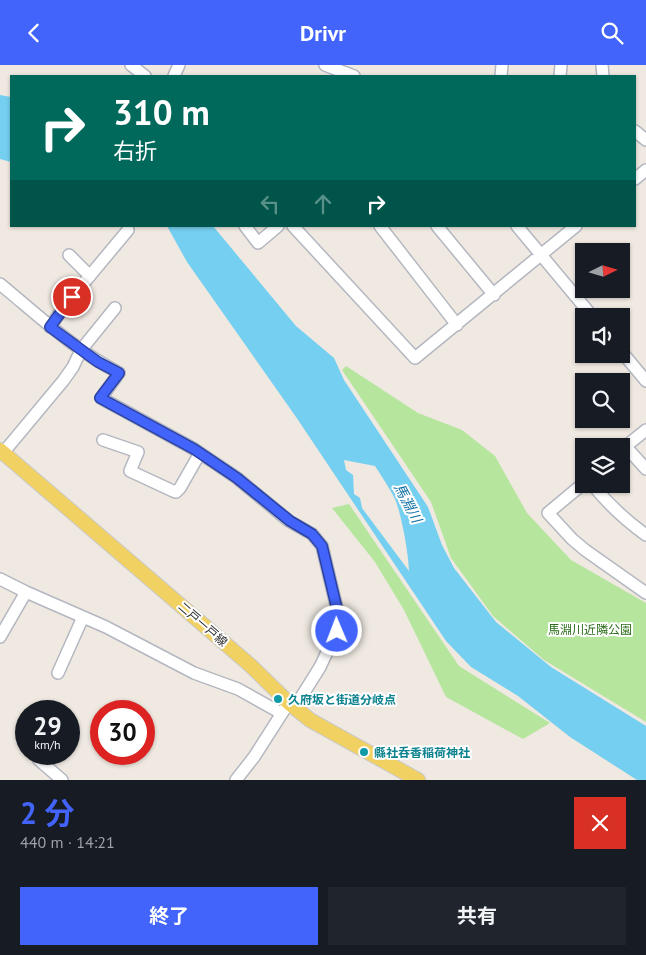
<!DOCTYPE html>
<html lang="ja">
<meta charset="utf-8">
<style>
:root{--surface:#171b24;--page:#20242c;--text:#f1f3f6;--muted:#9ea1a6;--accent:#4264fb}
body{margin:0;font-family:"PT Sans","Noto Sans JP",sans-serif;background:var(--page);color:var(--text);height:100vh;display:flex;flex-direction:column;font-size:19px;white-space:nowrap}
*{box-sizing:border-box;margin:0}
p{font-size:16px;color:var(--muted)}
.icon{flex:none;width:28px;height:28px;fill:none;stroke:currentColor;stroke-width:2;stroke-linecap:round;stroke-linejoin:round}
.map{position:relative;height:715px;overflow:hidden}
.drawer{display:flex;flex-direction:column;background:var(--surface);flex:1}
.drawer>*{flex:none}
.hud{position:absolute;left:10px;top:10px;width:626px;height:152px;border-radius:0px;box-shadow:0 1px 4px #0004;background:#00695c;color:#fff;overflow:hidden}
.needle{width:32px;rotate:85deg}
.fabs{position:absolute;left:575px;top:178px;display:grid;gap:10px}
.fabs a{display:grid;place-items:center;width:55px;height:55px;border-radius:0px;background:var(--surface);box-shadow:0 1px 4px #0004;font-size:25px}
.speed{position:absolute;left:15px;top:635px;display:flex;gap:10px;font-size:25px;font-weight:700;text-align:center}
.speed>*{display:grid;place-content:center;width:65px;height:65px;border-radius:50%;background:var(--surface);box-shadow:0 1px 4px #0004;line-height:1}
.speed small{font-size:12px;font-weight:400}
.speed .limit{border:8px solid #d22;background:#fff;color:#111}
.pin{position:absolute;display:grid;place-items:center;width:42px;height:42px;color:#fff;margin:-21px;border:2px solid #fff;border-radius:50%;box-shadow:0 1px 5px #0007}
.me{position:absolute;width:55px;margin:-28px;rotate:359deg;stroke-linejoin:round;filter:drop-shadow(0 0 4px #0008)}
.turn{display:flex;align-items:center;gap:18px;height:105px;padding:0 20px;font-size:22px}
.turn .icon{width:65px;height:65px;stroke-width:2.5}
.turn b{display:block;font-size:35px;line-height:42px}
.lanes{display:flex;align-items:center;height:48px;padding:0 20px;background:#0003;justify-content:center;gap:25px;direction:ltr}
.lanes .off{opacity:.35}
.round{display:grid;place-items:center;flex:none;width:52px;height:52px;border-radius:0px;background:var(--page)}
.headline{display:flex;align-items:center;justify-content:space-between;height:85px;padding:0 20px}
h1{font-size:30px;font-weight:700;line-height:38px;color:var(--accent)}
.cta{display:flex;gap:10px;margin-top:auto;padding:10px 20px}
.cta a{flex:1;height:58px;border-radius:0px;background:var(--accent);color:#fff;font-size:20px;font-weight:700;line-height:58px;text-align:center}
.cta a+a{background:var(--page);color:var(--text)}
header{display:flex;justify-content:space-between;align-items:center;height:65px;padding:0 20px;background:var(--accent);color:#fff;font-size:22px;font-weight:700}
.map>svg:first-child{display:block}
.green{fill:#b6e59e}
.water{fill:#75cff0;fill-rule:evenodd}
.lines{fill:none;stroke-linecap:round;stroke-linejoin:round}
.minor-casing{stroke:#b4b7c1;stroke-width:14}
.major-casing{stroke:#c9c9c9;stroke-width:16}
.minor{stroke:#fff;stroke-width:11}
.major{stroke:#f2d163;stroke-width:14}
.route-casing{stroke:#2b41a3;stroke-width:12}
.route{stroke:#4264fb;stroke-width:9}
.culture-dot{fill:#0f9aa8;stroke:#fff;stroke-width:2}
.labels{text-anchor:middle;dominant-baseline:central;stroke-width:4;stroke-linejoin:round;paint-order:stroke}
.street-label{font-size:12px;fill:#2e2e2e;stroke:#fff}
.park-label{font-size:12px;fill:#2c6e1b;stroke:#fff}
.culture-label{font-size:12px;font-weight:bold;fill:#0d838f;stroke:#fff;text-anchor:start}
.water-label{font-size:14px;font-style:italic;fill:#0d6fa3;stroke:#fff}
</style>
<header><svg class="icon" aria-label="back" viewBox="0 0 24 24"><path d="M15 5l-7 7 7 7"/></svg>Drivr<svg class="icon" aria-label="search" viewBox="0 0 24 24"><circle cx="10" cy="10" r="6"/><path d="M15 15l6 6"/></svg></header>
<div class="map">
<svg width="646" height="715" viewBox="0 0 646 715">
<rect width="100%" height="100%" fill="#efe9e1"/>
<path class="green" d="M346 301 418 348 462 365 495 391 527 448 571 495 646 538V657L544 595 493 551 451 493 431 437 342 305Z
M349 439 459 601 550 658 523 674 446 632 404 545 375 497 332 443Z"/>
<path class="water" d="M0 30 11 32V97L0 94Z
M167 161H213L296 261 334 293 344 315 428 442 442 480 454 503 496 557 551 602 646 661V715H637L570 672 518 631 471 602 446 576 296 352 187 197ZM344 395 375 401C382 412 389 422 395 434 401 447 409 491 409 506L362 443 360 433 354 429 353 410 346 405Z"/>
<g class="lines">
<g class="minor-casing">
<path id="minor" d="M131 0 145 11
M325 0 354 11
M602 0 603 11
M174 11 179 0
M501 11 502 0
M560 11 561 0
M635 66 646 75
M635 114 646 105
M245 161 258 178 278 161
M293 161 415 293 576 161
M380 161 457 260
M437 161 494 230
M517 161 592 251
M69 190 90 211
M0 219C39 251 73 284 119 308L101 333 194 384 237 413 289 456 312 469 322 481 338 548 337 566 320 602 295 642
M50 262 63 243 128 165
M621 286 646 316
M103 375 138 387 130 406 173 426 176 427 180 423 200 388
M626 382 646 404
M621 385 646 365
M3 388 63 316 73 302 81 285 115 243
M584 418 548 448 572 474 585 485 646 528
M592 419C608 439 625 455 646 470
M0 514 26 527 106 562 194 608 238 624 281 648
M0 572 26 527
M58 608 83 552
M39 695 62 715
M236 715 254 692 286 642"/>
</g>
<g class="major-casing">
<path id="major" d="M0 385 250 600 289 638 310 655 418 715"/>
</g>
<use href="#minor" class="minor"/>
<use href="#major" class="major"/>
</g>
<g class="lines">
<g class="route-casing">
<path id="route" d="M72 232 50 262 98 297 119 308 100 333 194 384 237 413 290 456 312 469 322 481 338 548 337 566"/>
</g>
<use href="#route" class="route"/>
</g>
<g class="culture-dot">
<circle cx="278" cy="634" r="5"/>
<circle cx="364" cy="687" r="5"/>
</g>
<g class="labels">
<g class="street-label">
<text transform="translate(203 559) rotate(41)">二戸一戸線</text>
</g>
<g class="park-label">
<text x="590" y="564">馬淵川近隣公園</text>
</g>
<g class="culture-label">
<text x="288" y="634">久府坂と街道分岐点</text>
<text x="374" y="687">縣社呑香稲荷神社</text>
</g>
<g class="water-label">
<text transform="translate(408 438) rotate(62)">馬淵川</text>
</g>
</g>
</svg>
<div class="fabs">
<a><svg class="needle" viewBox="-14 -14 28 28"><path d="M0-13l5 13h-10z" fill="#e53935"/><path d="M0 13l5-13h-10z" fill="#9ea1a6"/></svg></a>
<a><svg class="icon" aria-label="sound" viewBox="0 0 24 24"><path d="M4 9h4l5-4v14l-5-4H4zM17 9q2 3 0 6"/></svg></a>
<a><svg class="icon" aria-label="search" viewBox="0 0 24 24"><circle cx="10" cy="10" r="6"/><path d="M15 15l6 6"/></svg></a>
<a><svg class="icon" aria-label="layers" viewBox="0 0 24 24"><path d="M12 4l9 5-9 5-9-5zM3 14l9 5 9-5"/></svg></a>
</div>
<div class="speed"><div>29<small>km/h</small></div><div class="limit">30</div></div>
<div class="pin" style="left:72px;top:232px;background:#d93025"><svg class="icon" aria-label="arrive" viewBox="0 0 24 24"><path d="M6 21V4h12l-3 4 3 4H6"/></svg></div>
<svg class="me" style="left:337px;top:566px" viewBox="-20 -20 40 40"><circle r="17" fill="#4264fb" stroke="#fff" stroke-width="3"/><path d="M0-11L8 9 0 5-8 9z" fill="#fff"/></svg>
<div class="hud">
<div class="turn"><svg class="icon" aria-label="right" viewBox="0 0 24 24"><path d="M7 20v-9h11M14 6l5 5-5 5"/></svg><div><b>310 m</b>右折</div></div>
<div class="lanes"><svg class="icon off" aria-label="left" viewBox="0 0 24 24"><path d="M17 20v-9H6M10 6l-5 5 5 5"/></svg><svg class="icon off" aria-label="ahead" viewBox="0 0 24 24"><path d="M12 20V5M6 11l6-6 6 6"/></svg><svg class="icon" aria-label="right" viewBox="0 0 24 24"><path d="M7 20v-9h11M14 6l5 5-5 5"/></svg></div>
</div>
</div>
<section class="drawer">
<div class="headline"><div><h1>2 分</h1><p>440 m · 14:21</p></div><a class="round" style="background:#d93025;color:#fff"><svg class="icon" aria-label="close" viewBox="0 0 24 24"><path d="M6 6l12 12M18 6L6 18"/></svg></a></div>
<div class="cta"><a>終了</a><a>共有</a></div>
</section>
